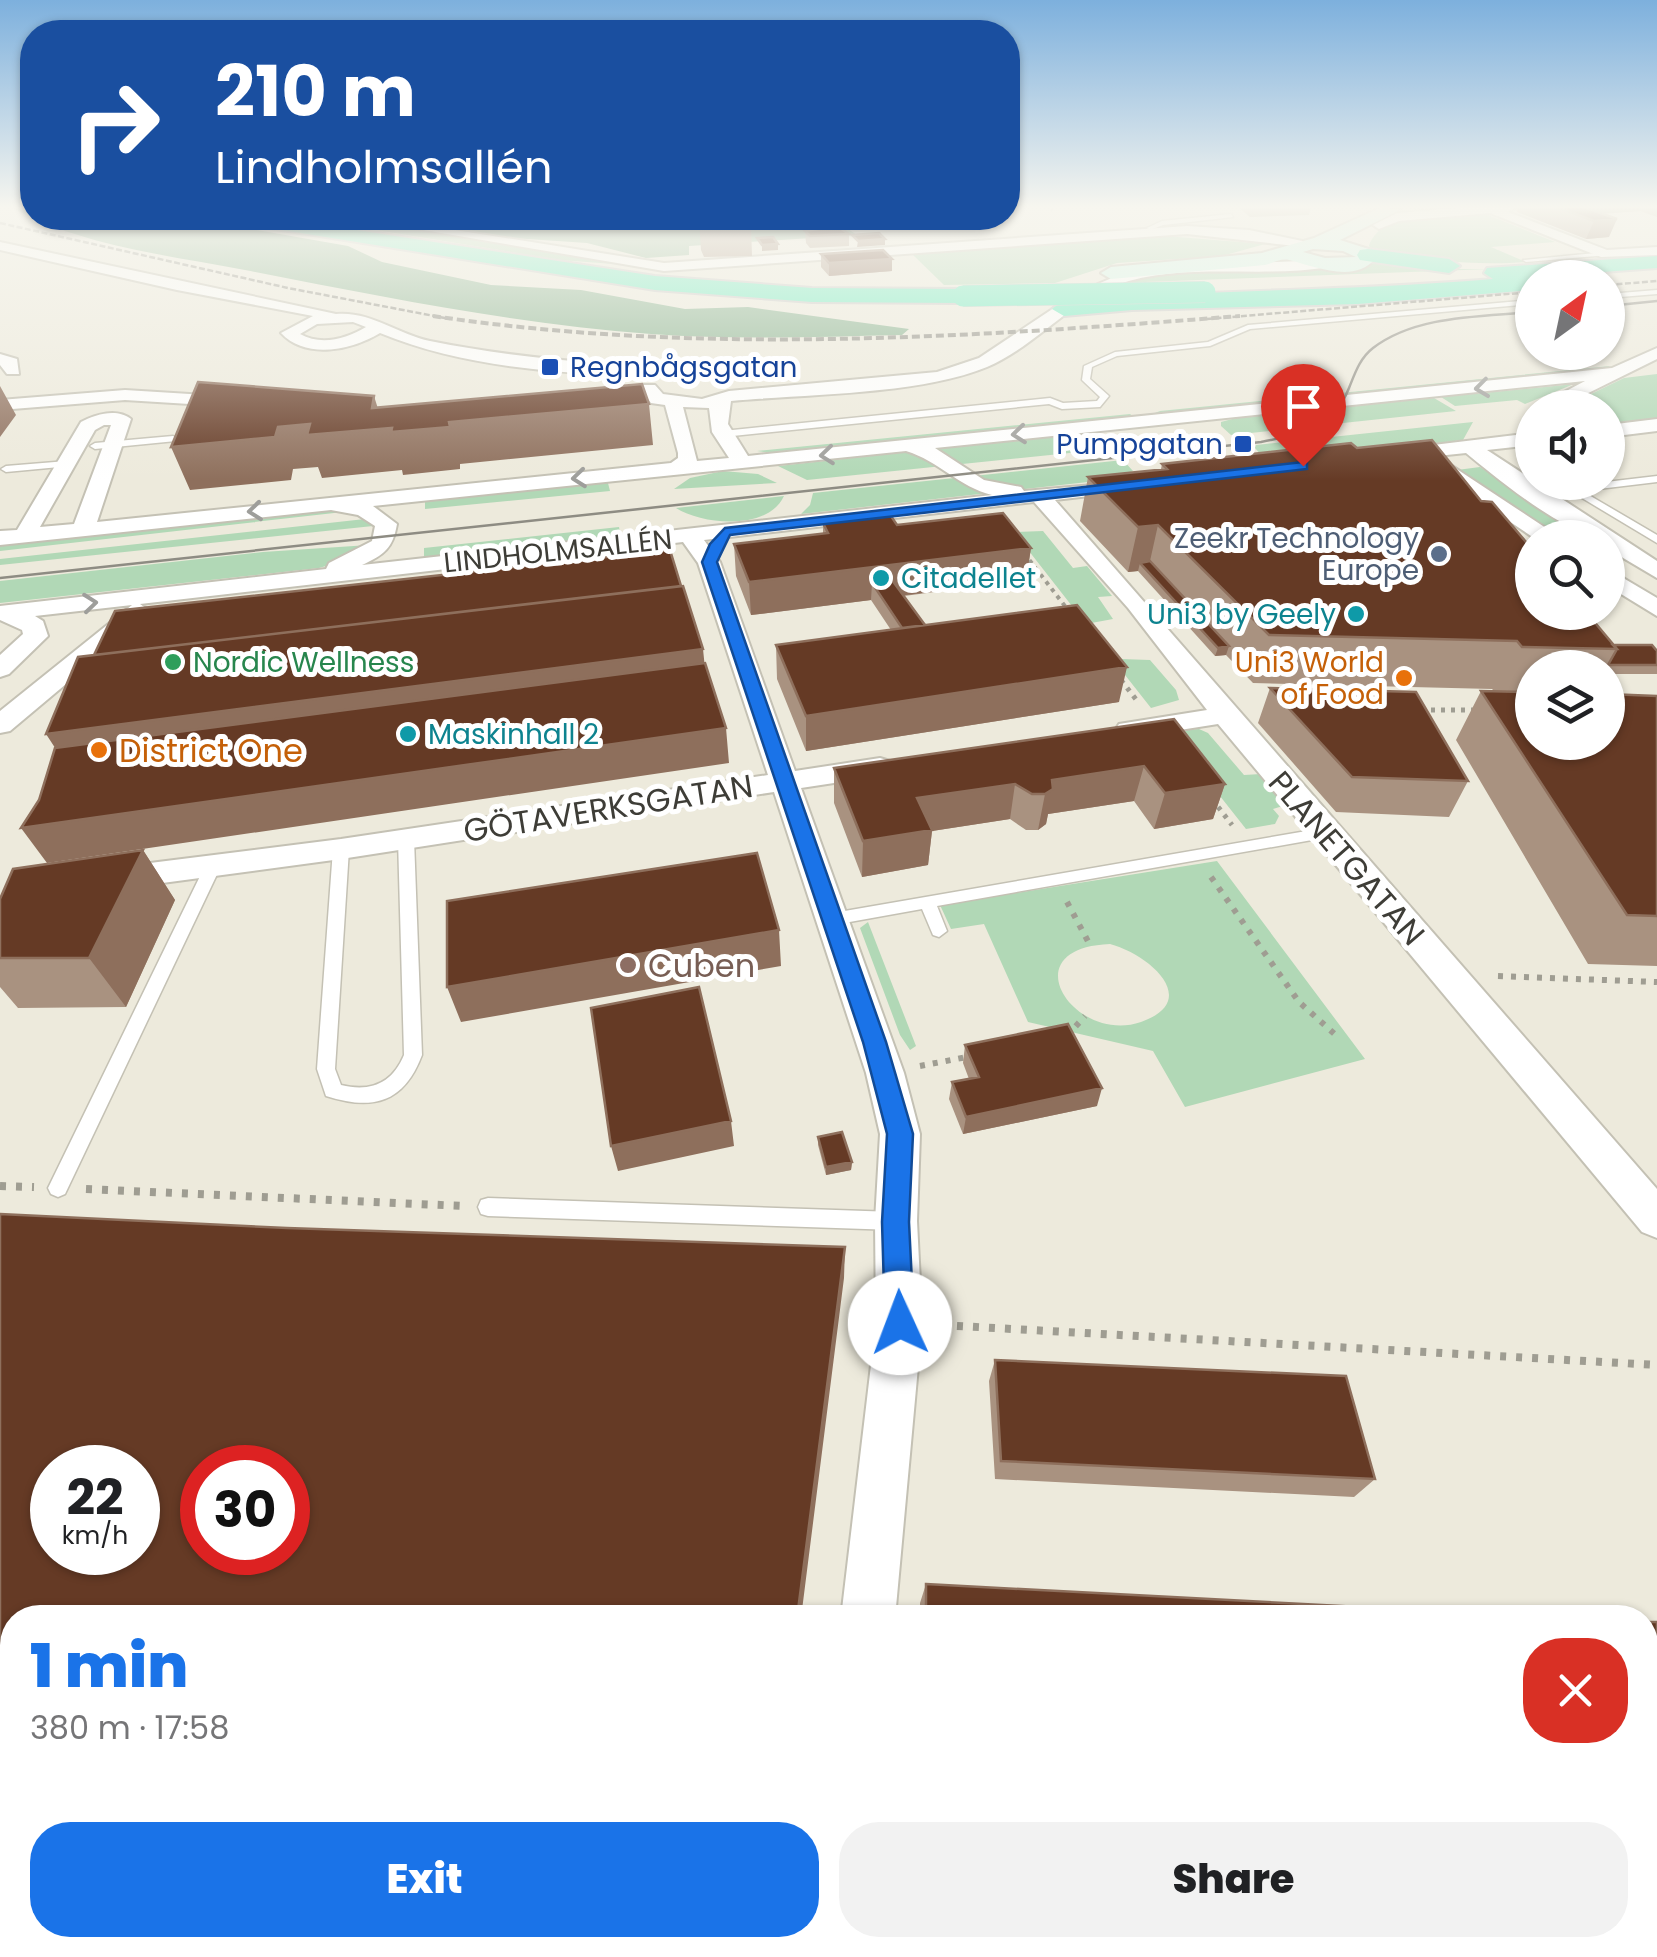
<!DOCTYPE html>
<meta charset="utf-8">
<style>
:root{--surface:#fff;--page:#f2f2f2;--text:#202124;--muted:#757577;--accent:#1a73e8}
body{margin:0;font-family:Poppins,sans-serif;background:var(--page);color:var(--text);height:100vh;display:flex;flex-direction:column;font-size:38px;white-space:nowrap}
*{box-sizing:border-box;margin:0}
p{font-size:32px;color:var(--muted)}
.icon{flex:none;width:55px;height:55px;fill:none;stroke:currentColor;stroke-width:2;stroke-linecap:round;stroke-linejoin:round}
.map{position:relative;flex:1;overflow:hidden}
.panel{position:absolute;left:0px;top:1605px;width:1658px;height:352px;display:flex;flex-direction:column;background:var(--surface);border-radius:40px 40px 0 0;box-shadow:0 2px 8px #0004}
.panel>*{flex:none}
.top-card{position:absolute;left:20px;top:20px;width:1000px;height:210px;border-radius:40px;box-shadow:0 2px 8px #0004;background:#1a4fa0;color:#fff;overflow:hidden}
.needle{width:65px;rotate:33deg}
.buttons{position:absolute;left:1515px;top:260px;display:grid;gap:20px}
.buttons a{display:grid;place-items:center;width:110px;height:110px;border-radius:50%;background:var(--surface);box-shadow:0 2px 8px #0004;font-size:50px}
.speed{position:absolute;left:30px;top:1445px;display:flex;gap:20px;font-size:50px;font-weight:700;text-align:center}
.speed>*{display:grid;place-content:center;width:130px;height:130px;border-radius:50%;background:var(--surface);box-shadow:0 2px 8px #0004;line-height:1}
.speed small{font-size:25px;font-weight:400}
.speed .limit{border:15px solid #d22;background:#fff;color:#111}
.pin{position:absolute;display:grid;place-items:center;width:85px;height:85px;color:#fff;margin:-102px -42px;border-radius:50% 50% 50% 0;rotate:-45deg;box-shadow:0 0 10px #0007}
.pin .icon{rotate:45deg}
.me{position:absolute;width:110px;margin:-55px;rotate:358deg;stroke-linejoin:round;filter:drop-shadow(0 0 8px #0008)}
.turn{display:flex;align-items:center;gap:35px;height:210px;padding:0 30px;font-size:45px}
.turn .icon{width:130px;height:130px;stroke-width:2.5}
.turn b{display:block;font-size:70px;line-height:85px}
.round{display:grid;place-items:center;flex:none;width:105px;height:105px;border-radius:40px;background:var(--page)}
.head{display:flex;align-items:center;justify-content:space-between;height:170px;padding:0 30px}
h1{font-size:60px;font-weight:800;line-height:75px;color:var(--accent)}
.button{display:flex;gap:20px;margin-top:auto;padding:20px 30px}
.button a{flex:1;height:115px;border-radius:40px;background:var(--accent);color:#fff;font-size:40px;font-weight:800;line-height:115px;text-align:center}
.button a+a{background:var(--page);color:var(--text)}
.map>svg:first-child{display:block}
.green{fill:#b1d8b6;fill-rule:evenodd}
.forest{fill:#85b08c}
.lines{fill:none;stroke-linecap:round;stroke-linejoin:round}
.lane-casing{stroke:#c4c1b4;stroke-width:3}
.street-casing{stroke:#c4c1b4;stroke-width:4}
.secondary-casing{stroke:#c4c1b4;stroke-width:4}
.highway-casing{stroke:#c9c9c7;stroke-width:4}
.path-far4{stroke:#9f9d92;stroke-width:2.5;stroke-dasharray:2.5 2.5;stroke-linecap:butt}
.path-far3{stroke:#9f9d92;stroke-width:4;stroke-dasharray:4 5;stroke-linecap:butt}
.path-far2{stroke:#9f9d92;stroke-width:5;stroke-dasharray:4 6;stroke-linecap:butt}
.path-far1{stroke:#9f9d92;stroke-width:6;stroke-dasharray:5 8;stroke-linecap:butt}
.path{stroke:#9f9d92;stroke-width:8;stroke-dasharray:6 10;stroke-linecap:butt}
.lane{fill:#fff;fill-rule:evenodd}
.street{fill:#fff;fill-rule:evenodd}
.secondary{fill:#d2faec;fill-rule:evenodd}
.highway{fill:#68edbf;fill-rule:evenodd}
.tram{stroke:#8e8c83;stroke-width:2.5}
.rail-far1{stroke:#8e8c83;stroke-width:2.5;stroke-dasharray:6 2.5;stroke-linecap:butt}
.rail{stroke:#8e8c83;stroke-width:4;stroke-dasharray:8 4;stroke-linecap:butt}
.highway-bridge-casing{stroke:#c9c9c7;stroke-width:22;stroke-linecap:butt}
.highway-bridge{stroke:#68edbf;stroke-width:21}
.wall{fill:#a99280}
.shaded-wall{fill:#8e6f5c}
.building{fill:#653a25;stroke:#8e6f5c;stroke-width:2.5;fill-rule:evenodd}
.oneway{stroke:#9e9e9b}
.route{fill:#1a73e8;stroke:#114b97;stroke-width:2.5}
.transit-dot{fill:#1a4fb4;stroke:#fff;stroke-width:4}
.service-dot{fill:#5c6f8a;stroke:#fff;stroke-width:4}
.culture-dot{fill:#0f9aa8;stroke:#fff;stroke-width:4}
.leisure-dot{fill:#2e9e5b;stroke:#fff;stroke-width:4}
.food-dot{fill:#e8710a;stroke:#fff;stroke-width:4}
.education-dot{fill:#8d6e63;stroke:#fff;stroke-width:4}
.labels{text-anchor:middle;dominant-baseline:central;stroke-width:10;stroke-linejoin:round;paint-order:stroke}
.far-transit-label{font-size:28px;fill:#164399;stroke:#fff;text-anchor:start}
.far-service-label{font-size:28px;fill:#4e5e75;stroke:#fff;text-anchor:end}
.far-street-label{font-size:28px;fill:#3e3d37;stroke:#fff}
.far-culture-label{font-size:28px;fill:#0d838f;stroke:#fff;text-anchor:start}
.far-leisure-label{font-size:28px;fill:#27864d;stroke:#fff;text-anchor:start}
.far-food-label{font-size:28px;fill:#c56008;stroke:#fff;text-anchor:end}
.food-label{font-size:32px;fill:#c56008;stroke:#fff;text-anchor:start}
.street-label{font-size:32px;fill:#3e3d37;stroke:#fff}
.education-label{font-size:32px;fill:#785e54;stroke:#fff;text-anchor:start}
</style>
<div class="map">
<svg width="1657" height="1957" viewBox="0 0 1657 1957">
<rect width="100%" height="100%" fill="#edeadc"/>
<path class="green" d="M1472 213 1488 215 1555 242 1491 247 1526 262C1474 266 1426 260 1374 252L1369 246C1380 211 1442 216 1472 213Z
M302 218H345L614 264 560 260Z
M1165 236 1265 244 1222 256 1117 263 1055 283 944 285 912 254Z
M1378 260 1442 269H1490L1118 283 1167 273 1364 266Z
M1610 366 1602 370 1150 415 1160 411Z
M1657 374V419L1608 425V408H1562L1624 378Z
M1574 384 1525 404 1517 400 1455 406 1441 397Z
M1434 398 1456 411 1231 435 1221 426V422L1236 418Z
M1130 414 1136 418 779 454 757 451Z
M1473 422 1463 440 1312 458 1262 456 1255 448 1256 445Z
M1064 435 1094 436 1109 449 807 480 778 466Z
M1123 460 1133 471 1115 479 801 514 810 505 813 493Z
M1480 467 1591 537H1560L1457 470Z
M723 471 758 474 777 483 674 489 690 478Z
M607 479 610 491 425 509V497Z
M784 496C768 531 703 525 676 508Z
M317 512H343L0 551V545Z
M365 519 373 526 0 565V559Z
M619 527 621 538 424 560V548Z
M1043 531 1073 568 1087 566 1112 596 1098 597 1113 619 1086 624 1014 532Z
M369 545 340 562 319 568 0 603V581L263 552Z
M1121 659 1150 660 1176 690 1179 700 1151 708 1114 661Z
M1199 729 1208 733 1244 775 1261 774 1286 805 1273 809 1279 816 1275 824 1246 829 1171 734V731Z
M1217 861 1365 1059 1185 1107 1153 1051 1028 1022 984 924 951 929 940 905ZM1110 944C1148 954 1203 1000 1141 1022 1075 1045 1009 948 1110 944Z
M868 922 916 1046 910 1050 900 1035 860 928Z"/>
<path class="forest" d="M11 207H32V218H189L348 246 382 262 491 285 581 290 685 309 748 307 909 329 902 335C818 337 734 340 651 334 514 324 379 296 245 270 167 255 81 246 11 207Z
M392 218H861L845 227 857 235 689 246V255L646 258 587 243 512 238Z"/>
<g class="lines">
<g class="lane-casing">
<path id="lane" d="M1231 214 1233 217 1163 225 1150 230 1147 228 1162 221Z
M1606 252 1608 255 1526 262 1523 260Z
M1657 290V294L1608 298V294Z
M1532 300V304L1250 329 1210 346 1117 356 1092 367 1090 379 1109 396 1100 407 1062 409 1049 404 723 437 718 434 723 431 1050 398 1063 403 1097 401 1100 397 1082 380 1084 366 1115 352 1208 342 1248 325Z
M173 436 178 439 176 441 95 449 90 446 95 443Z
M67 461 70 462V466L6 472 1 469 6 466Z
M1657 476V482L1582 491 1657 535V543L1567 489 1572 486Z
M1324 828 1329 829 1332 833 1329 837 937 906 947 931 939 937 933 935 922 909 833 925 825 919 833 913Z
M406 834 414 839 422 1055C404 1103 373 1111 326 1096L317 1069 333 849 341 844 349 849 335 1069 341 1085C370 1092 392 1084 404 1055L398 839Z
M213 861 221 866 65 1194 58 1197 51 1194 48 1188 51 1182 205 866Z
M488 1198 895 1212 902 1214 906 1221 902 1228 895 1230 488 1216 481 1214 478 1207 481 1200Z"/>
</g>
<g class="street-casing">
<path id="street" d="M1471 207H1516L1508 212 1607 250 1657 247V255L1601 257 1490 213 1399 221 1379 229 1373 225 1397 213Z
M353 218H379L664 263 1187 226 1249 230 1312 243 1305 247 1187 234 664 271Z
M0 242 336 314C371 311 397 334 430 341 520 359 600 364 691 368L700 373 691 378C587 374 477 373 380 333 352 350 306 360 281 333L313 316 177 290 0 250ZM353 322 366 327C346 339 321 346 300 334L317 324Z
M1324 260 1331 264 1329 267C1260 279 1184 261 1116 285 1068 303 1034 347 987 367 919 395 806 394 731 401L728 424 748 456 1612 368 1657 348V359L1558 408H1534L1585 381 935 448 984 480 1021 487 1024 491 1139 481 1142 485 1132 491 1055 500 1657 1189V1238L1642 1232 1218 724 1129 738 1119 736 1115 730 1119 724 1207 710 1128 608 1034 502 704 540 720 562 795 771 880 758 890 761 894 767 890 773 880 776 801 788 904 1073 920 1134 917 1221 922 1323 895 1618H841L876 1323 875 1221 880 1134 866 1073 774 792 341 859 110 890 99 887 94 879 99 871 110 868 341 839 768 775 698 563 683 542 140 604 150 611 147 616 10 731 0 733V711L132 605 35 616 43 621 48 636 9 674 0 677V655L23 634 22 630 0 620V606L326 569 329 563 372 541 375 526 358 515 331 510 0 545V531L17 530 81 422C96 414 117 408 131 419L97 522 671 463 678 458V453L665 405 651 403 640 389 643 385H655L663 394 702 399 729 391 937 372 979 358 1075 294 1114 277 1174 266ZM683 407 709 408 712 432 729 458 697 461ZM104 425H111L74 524 40 527 95 430ZM906 451C939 461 959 487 992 495L362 565C384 555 393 548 397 524L373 506Z
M0 354 17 359 19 374H7L0 365Z
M125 390 238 397 247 402 238 407 125 400 0 410V400Z
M1657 419V431L1608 437V425Z
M1532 433V445L1487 450 1657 561V578L1608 549V538C1568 538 1498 479 1466 453L1437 456 1561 538H1534L1417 459 1392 462 1382 456 1392 450Z
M1608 569 1657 598V616L1608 586Z
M821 1945H885V1957H821Z"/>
</g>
<g class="secondary-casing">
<path id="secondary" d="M1382 207 1400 210 1340 240 1375 251V259C1354 284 1314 266 1289 260 1281 258 1273 263 1265 265L1111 279 1101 273 1111 267 1262 253 1314 238ZM1313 249 1343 251 1356 257 1325 258 1303 252Z"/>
</g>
<g class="highway-casing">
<path id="highway" d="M235 218H279L655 276 812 288 963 289 975 296 963 303 812 302 655 290 245 224Z
M1368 249 1449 259 1460 266 1449 273 1360 260 1357 255 1360 250Z
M1657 256V268L1535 277 1532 290 1357 304 1132 310 1064 316 1052 309C1063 297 1115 297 1133 296 1254 290 1373 289 1493 279L1484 273 1487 268Z"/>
</g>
<path class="path-far4" d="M1051 211 1054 207
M545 220H589"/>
<path class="path-far3" d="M1024 553 1068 610"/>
<path class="path-far2" d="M1121 680 1138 702
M1421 710H1478
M1212 799 1232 825"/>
<path class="path-far1" d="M1211 877 1299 1002 1339 1038
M1067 902 1090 945
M1498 976 1657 982
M1067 1036 1085 1016
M920 1066 972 1056"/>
<path class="path" d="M0 1186 34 1187
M86 1189 463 1206
M941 1325 1657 1365"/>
<use href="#lane" class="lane"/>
<use href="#street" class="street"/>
<use href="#secondary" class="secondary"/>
<use href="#highway" class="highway"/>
<path class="tram" d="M1608 306 1657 301
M0 578 1261 442C1299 435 1334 427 1349 388 1355 373 1360 358 1373 348 1416 315 1480 317 1532 312"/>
<path class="rail-far1" d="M0 223 288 288 450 319
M1608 285 1657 281
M1207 319 1532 292"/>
<path class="rail" d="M433 316C702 356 971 337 1240 316"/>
<g class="highway-bridge-casing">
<path id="highway-bridge" d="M963 296 1205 292"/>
</g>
<use href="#highway-bridge" class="highway-bridge"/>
</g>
<path class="wall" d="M1238 207H1311L1309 215 1250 217Z
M1518 207H1657V217L1640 211 1602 214 1609 237 1586 239 1517 212Z
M699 218 751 224 752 256 704 257 701 250Z
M805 231 849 234V246L810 248 806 243Z
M821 254 892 271 829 276 821 267Z
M1357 448 1481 501 1613 645 1657 651V674H1608V668H1532V742L1657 696V966L1588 964 1456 740 1481 691H1494L1492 689 1253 683 1226 655 1215 656 1138 571 1128 572 1080 521 1088 477 1161 469 1162 464Z
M823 523 897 525 1031 548 1026 580 904 596 925 625 1119 702 806 751 777 679 776 645 891 630 871 600 751 615 736 576 734 544 823 534Z
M1270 688 1468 781 1449 817 1336 812 1258 723Z
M1174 719 1225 784 1213 819 1154 829 1134 801 1048 814 1046 824 1038 830H1026L1010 819 932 831 928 865 862 877 834 803V768Z
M143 850 175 900 126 1007 18 1008 0 987V899Z
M965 1045 1097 1106 963 1134 949 1099 952 1082 969 1079 963 1063Z
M818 1137 852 1162 851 1170 826 1175 818 1145Z
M995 1360 1375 1479 1354 1497 995 1479 989 1381Z
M926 1584 1567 1618H920V1603Z
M924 1945H1645L1657 1957H924Z"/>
<path class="shaded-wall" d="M1560 207H1642L1640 211 1578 215Z
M1617 219 1609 237 1586 239 1594 221Z
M885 239V245L857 247 858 241Z
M778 244V250L762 251V245Z
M892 259V271L829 276V263Z
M0 386 16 415 0 437Z
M374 396 384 428 649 404 653 445 460 464V469L403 475 402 470 322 478 318 467 293 469 291 480 190 490 171 447 372 408Z
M1158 525 1148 570 1140 563 1138 571 1128 572 1138 527Z
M1031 548 1026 580 882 598 872 583 871 600 751 615 749 582Z
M1229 646 1226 655 1215 656 1218 648Z
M703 649 708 698 78 783 46 734Z
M1127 667 1119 702 806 751V716Z
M726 728 729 763 47 863 21 828Z
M1144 766 1134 801 1048 814 1046 824 1038 830 1045 794 1052 780Z
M1015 784 1010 819 932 831 928 865 862 877 863 841 917 798Z
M1225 784 1213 819 1154 829 1165 793Z
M143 850 175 900 126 1007 89 958Z
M779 930 781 966 461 1022 447 987Z
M1102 1088 1097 1106 963 1134 966 1117Z
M731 1121 734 1146 618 1171 611 1146Z
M852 1162 851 1170 826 1175V1167Z
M845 1247 844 1278 801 1618H797Z
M754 1945H759L758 1957H753Z"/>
<path class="building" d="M1557 207H1584L1617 219 1594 221Z
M699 218H747L751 224 702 225Z
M837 226 849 234 810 236 805 231Z
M879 233 885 239 858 241 852 235Z
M773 237 778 244 762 245 757 238Z
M883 250 892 259 829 263 821 254Z
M198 382 374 396 372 408 642 384 649 404 449 422 450 427 391 432 392 428 307 435 310 424 278 427 275 437 171 447Z
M1432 440 1481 501 1492 502 1532 549V612H1586L1617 649 1522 647 1517 641 1269 635 1158 525 1138 527 1088 477 1167 469 1162 464 1351 443 1357 448Z
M1003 513 1031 548 749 582 734 544 828 533 823 523 891 516 897 525Z
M670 550 681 586 94 655 115 611Z
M1150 561 1229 646 1218 648 1140 563Z
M892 580 925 625 902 628 872 583Z
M683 586 703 649 46 734 78 657Z
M1077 605 1127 667 806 716 776 645Z
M1613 645H1652L1657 651V665H1608L1617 649Z
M705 663 726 728 21 828 39 800 55 748Z
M1270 688 1416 692 1468 781 1352 777Z
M1481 691 1532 692V742H1608V694L1657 696V916L1627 915Z
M1174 719 1225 784 1165 793 1144 766 1052 780 1053 789 1045 794H1032L1015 784 917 798 932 830 863 841 834 768Z
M143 850 89 958H0V899L13 869Z
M757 853 779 930 447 987V901Z
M699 987 731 1121 611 1146 591 1008Z
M1068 1024 1102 1088 966 1117 952 1082 979 1077 965 1045Z
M842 1132 852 1162 826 1167 818 1137Z
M0 1214 287 1228 845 1247 797 1618H12V1945H754L753 1957H0ZM52 1468H138V1552H52ZM202 1468H288V1552H202Z
M995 1360 1346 1376 1375 1479 1001 1461Z
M926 1584 1567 1618H926Z
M1645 1622H1657V1957H931V1945H1645Z"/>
<defs><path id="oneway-chevron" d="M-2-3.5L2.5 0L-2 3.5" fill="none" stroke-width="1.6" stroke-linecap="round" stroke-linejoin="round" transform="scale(2.5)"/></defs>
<g class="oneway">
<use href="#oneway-chevron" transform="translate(1482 388) rotate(173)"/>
<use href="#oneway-chevron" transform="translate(1019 434) rotate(174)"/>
<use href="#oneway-chevron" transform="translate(827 455) rotate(174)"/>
<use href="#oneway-chevron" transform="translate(579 478) rotate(174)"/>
<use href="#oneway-chevron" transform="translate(255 511) rotate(174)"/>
<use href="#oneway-chevron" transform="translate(90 603) rotate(-6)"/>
</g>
<linearGradient id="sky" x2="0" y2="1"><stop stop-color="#7db0dd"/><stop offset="0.43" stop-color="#f7f6ef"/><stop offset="1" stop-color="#f7f6ef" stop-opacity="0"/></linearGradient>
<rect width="1657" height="481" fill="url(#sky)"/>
<path class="route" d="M1303 462 1307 463V469L730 535 717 562 886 1042 913 1134 909 1222 914 1323 910 1333 900 1337 889 1333 885 1323 882 1222 887 1134 863 1042 702 562 710 544 725 528Z"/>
<g class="transit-dot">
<rect x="540" y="357" width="20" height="20" rx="5"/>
<rect x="1233" y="434" width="20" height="20" rx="5"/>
</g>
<circle class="service-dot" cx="1439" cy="554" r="10"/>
<g class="culture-dot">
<circle cx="881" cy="578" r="10"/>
<circle cx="1356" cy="614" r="10"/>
<circle cx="408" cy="734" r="10"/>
</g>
<circle class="leisure-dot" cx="173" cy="662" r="10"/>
<g class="food-dot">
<circle cx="1404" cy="678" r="10"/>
<circle cx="99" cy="750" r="10"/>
</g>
<circle class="education-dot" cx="628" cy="965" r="10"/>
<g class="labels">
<g class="far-transit-label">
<text x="570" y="367">Regnbågsgatan</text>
<text x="1223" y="444" text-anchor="end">Pumpgatan</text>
</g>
<g class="far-service-label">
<text x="1419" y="538">Zeekr Technology<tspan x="1419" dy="32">Europe</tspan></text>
</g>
<g class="far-street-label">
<text transform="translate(558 551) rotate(-6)">LINDHOLMSALLÉN</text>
</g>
<g class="far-culture-label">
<text x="901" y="578">Citadellet</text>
<text x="1336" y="614" text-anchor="end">Uni3 by Geely</text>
<text x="428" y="734">Maskinhall 2</text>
</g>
<g class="far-leisure-label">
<text x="193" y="662">Nordic Wellness</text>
</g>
<g class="far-food-label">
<text x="1384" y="662">Uni3 World<tspan x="1384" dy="32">of Food</tspan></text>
</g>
<g class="food-label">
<text x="119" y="750">District One</text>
</g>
<g class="street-label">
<text transform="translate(608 808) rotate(-9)">GÖTAVERKSGATAN</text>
<text transform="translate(1347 858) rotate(49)">PLANETGATAN</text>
</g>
<g class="education-label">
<text x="648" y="965">Cuben</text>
</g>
</g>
</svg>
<div class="buttons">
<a><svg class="needle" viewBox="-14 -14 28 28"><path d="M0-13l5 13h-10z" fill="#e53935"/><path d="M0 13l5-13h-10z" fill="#757577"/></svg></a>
<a><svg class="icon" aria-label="sound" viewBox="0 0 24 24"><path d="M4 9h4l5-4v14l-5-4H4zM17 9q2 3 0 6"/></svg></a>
<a><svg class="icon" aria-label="search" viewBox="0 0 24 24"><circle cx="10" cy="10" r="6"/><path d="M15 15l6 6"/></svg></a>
<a><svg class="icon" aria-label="layers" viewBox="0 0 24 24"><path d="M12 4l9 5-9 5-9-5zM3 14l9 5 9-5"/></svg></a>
</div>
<div class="speed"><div>22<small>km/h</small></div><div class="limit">30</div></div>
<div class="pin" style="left:1303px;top:466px;background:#d93025"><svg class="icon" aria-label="arrive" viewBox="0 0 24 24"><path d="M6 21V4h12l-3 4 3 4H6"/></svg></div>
<svg class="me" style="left:900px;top:1323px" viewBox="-20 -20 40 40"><circle r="19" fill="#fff"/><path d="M0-13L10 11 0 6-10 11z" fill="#1a73e8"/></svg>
<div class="top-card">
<div class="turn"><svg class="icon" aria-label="right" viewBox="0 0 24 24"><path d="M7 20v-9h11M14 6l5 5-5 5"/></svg><div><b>210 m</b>Lindholmsallén</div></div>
</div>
<section class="panel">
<div class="head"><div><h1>1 min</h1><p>380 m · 17:58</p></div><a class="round" style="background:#d93025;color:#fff"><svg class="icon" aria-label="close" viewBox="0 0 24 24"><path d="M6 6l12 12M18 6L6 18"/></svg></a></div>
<div class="button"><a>Exit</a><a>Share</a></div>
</section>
</div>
